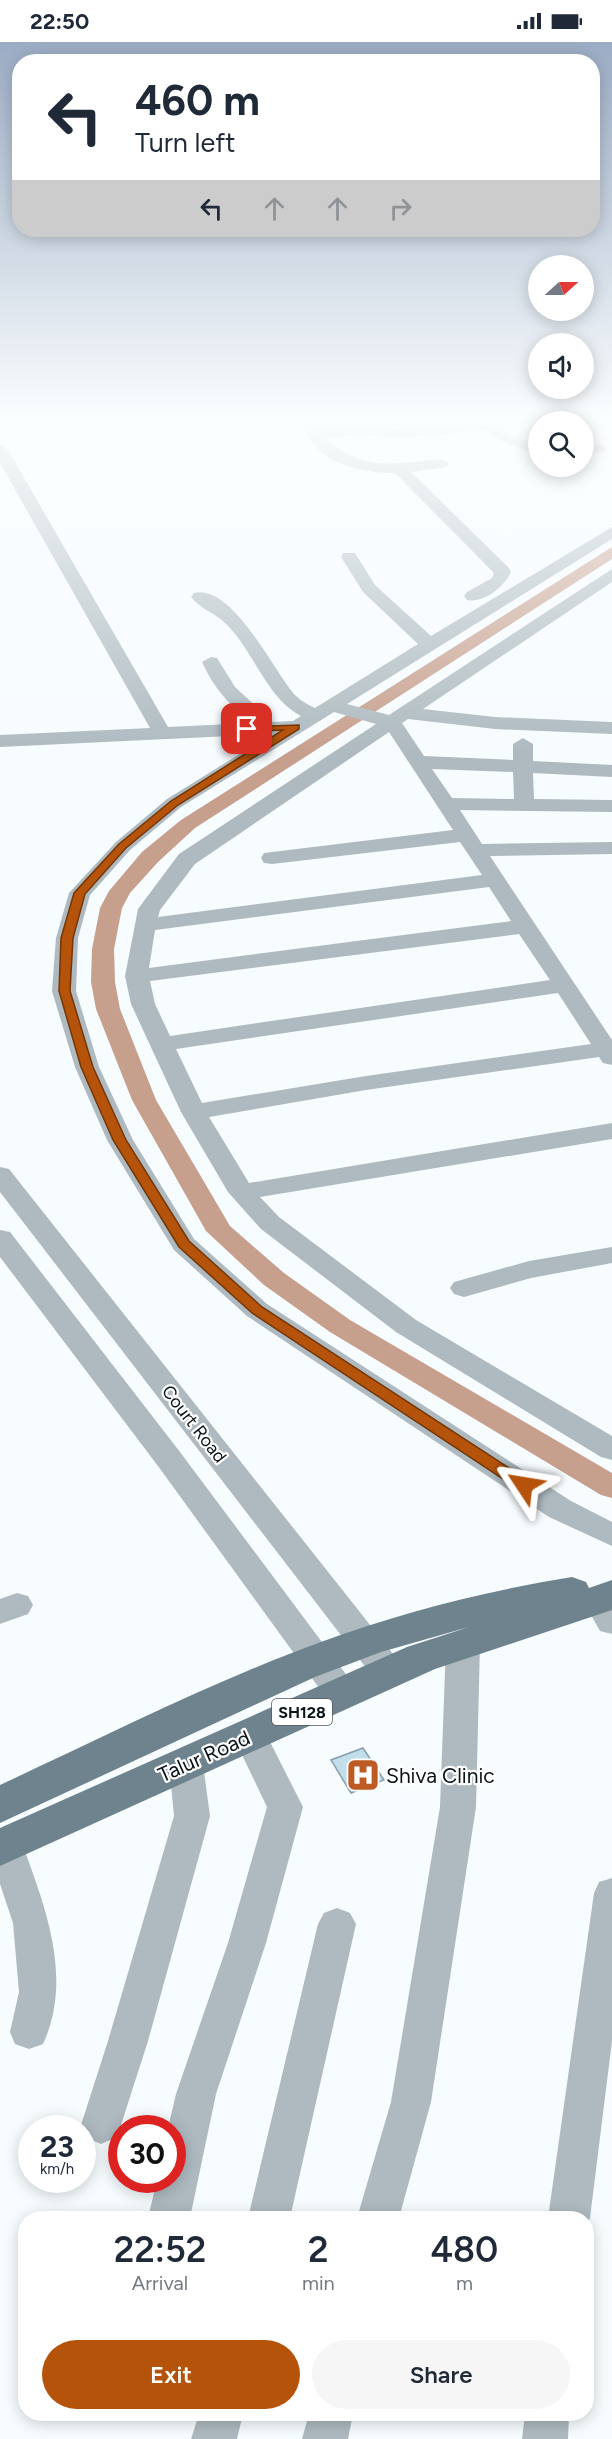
<!DOCTYPE html>
<style>
:root{--surface:#fff;--page:#f6f6f7;--text:#1f2937;--muted:#747a83;--accent:#b45309}
body{margin:0;font-family:Figtree,sans-serif;background:var(--page);color:var(--text);height:100vh;display:flex;flex-direction:column;font-size:22px;white-space:nowrap}
*{box-sizing:border-box;margin:0}
p{font-size:20px;color:var(--muted)}
.icon{flex:none;width:33px;height:33px;fill:none;stroke:currentColor;stroke-width:2;stroke-linecap:round;stroke-linejoin:round}
.map{position:relative;flex:1;overflow:hidden}
.panel{position:absolute;left:18px;top:2169px;width:576px;height:210px;display:flex;flex-direction:column;background:var(--surface);border-radius:24px;box-shadow:0 3px 15px #0003}
.panel>*{flex:none}
.hud{position:absolute;left:12px;top:12px;width:588px;height:183px;border-radius:24px;box-shadow:0 3px 15px #0003;background:#fff;color:var(--text);overflow:hidden}
.needle{width:39px;rotate:69deg}
.fabs{position:absolute;left:528px;top:213px;display:grid;gap:12px}
.fabs a{display:grid;place-items:center;width:66px;height:66px;border-radius:50%;background:var(--surface);box-shadow:0 3px 15px #0003;font-size:30px}
.speed{position:absolute;left:18px;top:2073px;display:flex;gap:12px;font-size:30px;font-weight:700;text-align:center}
.speed>*{display:grid;place-content:center;width:78px;height:78px;border-radius:50%;background:var(--surface);box-shadow:0 3px 15px #0003;line-height:1}
.speed small{font-size:15px;font-weight:400}
.speed .limit{border:9px solid #d22;background:#fff;color:#111}
.pin{position:absolute;display:grid;place-items:center;width:51px;height:51px;color:#fff;margin:-26px;border-radius:12px;box-shadow:0 3px 9px #0006}
.me{position:absolute;width:66px;margin:-33px;rotate:303deg;stroke-linejoin:round;filter:drop-shadow(0 0 4px #0008)}
.turn{display:flex;align-items:center;gap:21px;height:126px;padding:0 24px;font-size:27px}
.turn .icon{width:78px;height:78px;stroke-width:2.5}
.turn b{display:block;font-size:42px;line-height:51px}
.lanes{display:flex;align-items:center;height:57px;padding:0 24px;background:#0003;justify-content:center;gap:30px;direction:ltr}
.lanes .off{opacity:.35}
.eta{display:flex;justify-content:space-evenly;align-items:center;height:102px;text-align:center}
.eta b{font-size:36px;font-weight:600;line-height:42px}
.primary-button{display:flex;gap:12px;margin-top:auto;padding:12px 24px}
.primary-button a{flex:1;height:69px;border-radius:36px;background:var(--accent);color:#fff;font-size:24px;font-weight:600;line-height:69px;text-align:center}
.primary-button a+a{background:var(--page);color:var(--text)}
.status{display:flex;justify-content:space-between;align-items:center;height:42px;padding:0 30px;background:var(--surface);direction:ltr}
.status svg{height:16px;fill:currentColor}
.map>svg:first-child{display:block}
.lines{fill:none;stroke-linecap:round;stroke-linejoin:round}
.canal{fill:#c79f8d;fill-rule:evenodd}
.building{fill:#c2deeb;stroke:#859fab;stroke-width:1.5}
.minor{fill:#aebac0;fill-rule:evenodd}
.major{fill:#6e838d;fill-rule:evenodd}
.route{fill:#b45309;stroke:#753606;stroke-width:1.5}
.labels{text-anchor:middle;dominant-baseline:central;stroke-width:4.5;stroke-linejoin:round;paint-order:stroke}
.shield{fill:#fff;stroke:#545a5d;stroke-width:1.5}
.shield-label{font-size:16px;font-weight:bold;fill:#0a1418}
.street-label{font-size:18px;fill:#0a1418;stroke:#fff}
.near-street-label{font-size:21px;fill:#0a1418;stroke:#fff}
.near-poi-label{font-size:21px;fill:#0a1418;stroke:#fff;text-anchor:start}
</style>
<div class="status"><b>22:50</b><svg viewBox="0 0 49 12"><path d="M0 12V9h3v3zM5 12V6h3v6zM10 12V3h3v9zM15 12V0h3v12zM26 1h20v11H26zM47 4h2v5h-2z"/></svg></div>
<div class="map">
<svg width="612" height="2397" viewBox="0 0 612 2397">
<rect width="100%" height="100%" fill="#f7fcff"/>
<g class="lines">
<path class="canal" d="M612 505V517L195 786 158 820 130 851 122 866 114 907 115 940 120 967 156 1058 230 1184 284 1231 350 1278 612 1431V1456L601 1453 330 1290 264 1243 206 1189 132 1058 96 967 91 940 92 907 100 866 109 849 142 810 181 778Z"/>
</g>
<path class="building" d="M363 1706 384 1738 351 1751 331 1718Z"/>
<g class="lines">
<path class="minor" d="M305 376H315L319 387 361 385 400 388 492 376 511 393 538 403V413L501 399 487 388 400 396 361 393 325 396C351 421 379 424 413 420 424 419 436 416 446 419L449 422 446 425 411 430 509 526 511 530C505 544 484 562 467 558L464 554 467 550 492 536 494 531 395 431C360 431 314 421 303 382Z
M599 402 604 404 607 407 604 410 584 412V404Z
M0 403 8 408 168 685 251 681C230 664 213 645 202 620L211 615 217 616 235 645 273 680 293 679 301 674C265 655 254 608 225 581 215 571 199 566 191 555L194 551C233 542 274 630 295 653 301 659 307 662 315 666L418 602 363 550 341 515 343 511H355L375 543 431 594 612 485V497L347 662 389 673 612 527V540L423 667 495 675 612 680V692L495 687 408 677 402 681 424 714 513 718V702L523 696 533 702V719L612 723V735L533 731 534 757 612 758V770L460 768 482 802 612 800V812L490 814 612 998V1023L603 1021 599 1015 366 1048 209 1075 249 1141 612 1081V1097L260 1155 279 1175 416 1278 612 1394V1418L601 1415 396 1290 261 1187 228 1150 181 1070 131 962 125 934 138 867 179 812 376 682 334 670 181 765 130 808 90 853 78 896 76 949 99 1025 133 1098 194 1197 267 1262 571 1459 612 1480V1504L549 1475 247 1274 174 1208 107 1098 75 1025 52 949 56 896 69 851 116 800 167 757 272 692 0 705V693L150 686 0 421ZM389 690 453 788 272 810 264 811 261 816 264 821 272 822 460 800 482 833 158 875 160 868 195 822ZM432 727 513 730 514 757 452 756ZM489 845 511 879 149 926 155 888ZM519 892 550 938 170 994 155 962 150 939ZM558 951 591 1002 366 1034 202 1061 176 1007Z
M0 1125 9 1127 401 1622 406 1631 401 1640 389 1644 377 1640 0 1150Z
M0 1188 10 1190 180 1410 354 1643 359 1652 354 1661 342 1665 330 1661 158 1424 0 1215Z
M612 1205V1221L531 1236 464 1255 454 1252 450 1246 454 1240 529 1219Z
M598 1545 609 1549 612 1553V1592L600 1589 582 1557 587 1549Z
M17 1551 28 1554 33 1563 28 1572 0 1582V1557Z
M463 1590 475 1593 480 1602 476 1765 431 2060 399 2176H357L391 2060 440 1765 446 1602 451 1593Z
M250 1680 262 1684 303 1765 266 1901 216 2052 190 2176H148L157 2138H172V2086H168L176 2052 228 1901 267 1765 233 1694 238 1684Z
M186 1708 198 1712 203 1722 210 1774 148 1999 121 2083 115 2096 101 2102 87 2096 81 2083 108 1999 174 1774 169 1722 174 1712Z
M5 1789 18 1793 23 1804C46 1867 73 1937 43 2002L29 2007 15 2002 10 1990 19 1950 13 1881 0 1842V1791Z
M612 1836V1999L590 2176 586 2184V2176H548L594 1851 599 1840Z
M337 1866 350 1871 356 1882 290 2176H248L318 1882 324 1871Z
M199 2372H243L237 2397H191Z
M309 2372H353L348 2397H302Z
M525 2372H569L568 2397H522Z"/>
<path class="major" d="M572 1535 586 1540 589 1546 612 1538V1568L435 1627 0 1824V1786L407 1605 469 1585 381 1610 315 1635 0 1781V1743C106 1694 211 1640 321 1600 402 1570 486 1549 572 1535Z"/>
</g>
<linearGradient id="sky" x2="0" y2="1"><stop stop-color="#9bacc4"/><stop offset="0.53" stop-color="#fbfeff"/><stop offset="1" stop-color="#fbfeff" stop-opacity="0"/></linearGradient>
<rect width="612" height="712" fill="url(#sky)"/>
<path class="route" d="M299 683V687L178 763 126 806 85 852 73 896 70 949 93 1025 126 1098 189 1199 262 1265 529 1439 531 1443 529 1447H518L252 1271 179 1205 113 1098 81 1025 59 949 61 896 74 851 119 802 171 759 283 688 247 690 243 689V685Z"/>
<defs>
<g id="hospital-square" transform="scale(1.725)"><rect x="-9" y="-9" width="18" height="18" rx="4" fill="#be5b24" stroke="#fff"/><path d="M-5-5h3v3.5h4V-5h3V5h-3V1.5h-4V5h-3Z" fill="#fff"/></g>
</defs>
<g fill-rule="evenodd">
<use href="#hospital-square" x="363" y="1733"/>
</g>
<g class="labels">
<rect class="shield" x="272" y="1657" width="60" height="26" rx="4.5"/>
<g class="shield-label">
<text x="302" y="1670">SH128</text>
</g>
<g class="street-label">
<text transform="translate(194 1382) rotate(52)">Court Road</text>
</g>
<g class="near-street-label">
<text transform="translate(204 1714) rotate(-24)">Talur Road</text>
</g>
<g class="near-poi-label">
<text x="386" y="1733">Shiva Clinic</text>
</g>
</g>
</svg>
<div class="fabs">
<a><svg class="needle" viewBox="-14 -14 28 28"><path d="M0-13l5 13h-10z" fill="#e53935"/><path d="M0 13l5-13h-10z" fill="#747a83"/></svg></a>
<a><svg class="icon" aria-label="sound" viewBox="0 0 24 24"><path d="M4 9h4l5-4v14l-5-4H4zM17 9q2 3 0 6"/></svg></a>
<a><svg class="icon" aria-label="search" viewBox="0 0 24 24"><circle cx="10" cy="10" r="6"/><path d="M15 15l6 6"/></svg></a>
</div>
<div class="speed"><div>23<small>km/h</small></div><div class="limit">30</div></div>
<div class="pin" style="left:247px;top:687px;background:#d93025"><svg class="icon" aria-label="arrive" viewBox="0 0 24 24"><path d="M6 21V4h12l-3 4 3 4H6"/></svg></div>
<svg class="me" style="left:524px;top:1443px" viewBox="-20 -20 40 40"><path d="M0-17L14 15 0 8-14 15z" fill="#b45309" stroke="#fff" stroke-width="4"/></svg>
<div class="hud">
<div class="turn"><svg class="icon" aria-label="left" viewBox="0 0 24 24"><path d="M17 20v-9H6M10 6l-5 5 5 5"/></svg><div><b>460 m</b>Turn left</div></div>
<div class="lanes"><svg class="icon" aria-label="left" viewBox="0 0 24 24"><path d="M17 20v-9H6M10 6l-5 5 5 5"/></svg><svg class="icon off" aria-label="ahead" viewBox="0 0 24 24"><path d="M12 20V5M6 11l6-6 6 6"/></svg><svg class="icon off" aria-label="ahead" viewBox="0 0 24 24"><path d="M12 20V5M6 11l6-6 6 6"/></svg><svg class="icon off" aria-label="right" viewBox="0 0 24 24"><path d="M7 20v-9h11M14 6l5 5-5 5"/></svg></div>
</div>
<section class="panel">
<div class="eta">
<div><b>22:52</b><p>Arrival</p></div>
<div><b>2</b><p>min</p></div>
<div><b>480</b><p>m</p></div>
</div>
<div class="primary-button"><a>Exit</a><a>Share</a></div>
</section>
</div>
